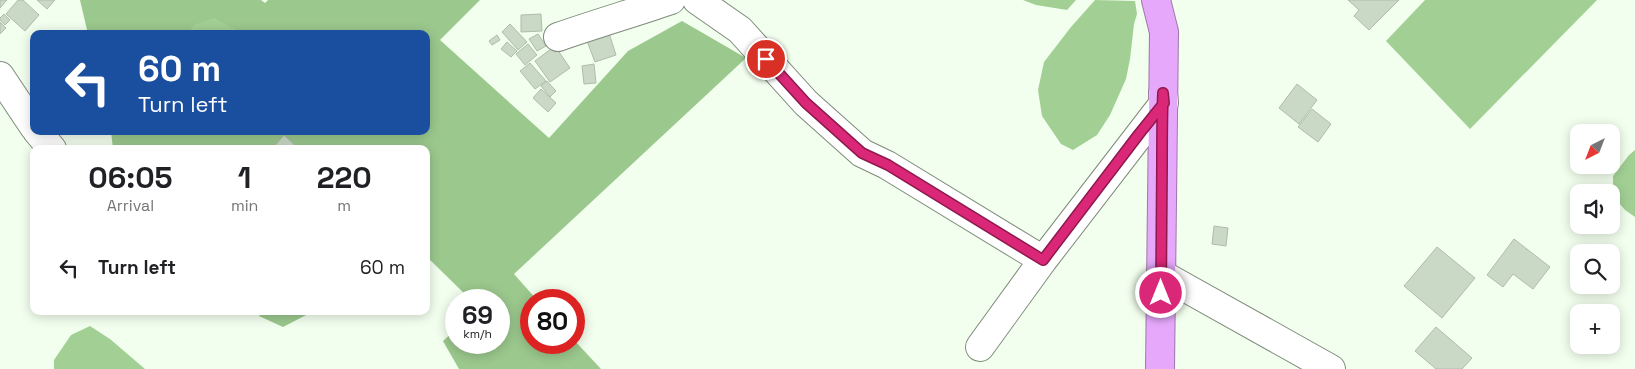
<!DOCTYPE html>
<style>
:root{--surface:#fff;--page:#f6f6f6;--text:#202124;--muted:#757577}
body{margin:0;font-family:"Space Grotesk",sans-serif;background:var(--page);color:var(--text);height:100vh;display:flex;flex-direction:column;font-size:19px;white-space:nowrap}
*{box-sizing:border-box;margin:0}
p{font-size:16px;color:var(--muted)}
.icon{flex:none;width:28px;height:28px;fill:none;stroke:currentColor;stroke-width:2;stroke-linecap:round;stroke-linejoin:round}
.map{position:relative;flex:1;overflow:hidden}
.sheet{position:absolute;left:30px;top:145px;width:400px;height:170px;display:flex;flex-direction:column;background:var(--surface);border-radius:10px;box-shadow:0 2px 12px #0003}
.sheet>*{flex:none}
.guide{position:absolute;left:30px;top:30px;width:400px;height:105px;border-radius:10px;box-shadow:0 2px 12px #0003;background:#1a4fa0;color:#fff;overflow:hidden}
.needle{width:32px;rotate:222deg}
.buttons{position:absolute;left:1570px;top:124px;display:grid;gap:10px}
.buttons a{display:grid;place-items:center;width:50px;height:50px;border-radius:10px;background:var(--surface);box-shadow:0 2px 12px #0003;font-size:25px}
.speed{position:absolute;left:445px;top:289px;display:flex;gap:10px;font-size:25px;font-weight:700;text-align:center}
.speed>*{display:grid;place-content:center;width:65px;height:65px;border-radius:50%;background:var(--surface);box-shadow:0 2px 12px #0003;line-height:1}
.speed small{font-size:12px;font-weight:400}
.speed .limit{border:8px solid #d22;background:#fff;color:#111}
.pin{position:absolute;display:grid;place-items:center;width:42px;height:42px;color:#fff;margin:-21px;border:2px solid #fff;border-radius:50%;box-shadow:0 1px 5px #0007}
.me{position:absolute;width:55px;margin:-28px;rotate:0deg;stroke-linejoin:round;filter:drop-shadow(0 0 4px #0008)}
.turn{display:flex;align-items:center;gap:18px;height:105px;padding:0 25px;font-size:22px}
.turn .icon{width:65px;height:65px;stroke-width:2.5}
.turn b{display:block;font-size:35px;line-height:42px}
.eta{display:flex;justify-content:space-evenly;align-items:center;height:85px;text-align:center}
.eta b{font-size:30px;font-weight:700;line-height:35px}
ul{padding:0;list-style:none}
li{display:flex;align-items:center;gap:15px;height:75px;padding:0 25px}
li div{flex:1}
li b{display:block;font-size:19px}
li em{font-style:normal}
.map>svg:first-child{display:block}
.forest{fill:#9bc88d}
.water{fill:#a2d094}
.building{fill:#cad9c6;stroke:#aebca9}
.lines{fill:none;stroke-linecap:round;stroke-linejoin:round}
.minor-casing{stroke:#7d8b79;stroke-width:30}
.highway-casing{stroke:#9e78ab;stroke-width:30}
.minor{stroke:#fff;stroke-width:28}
.highway{stroke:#e5a8fa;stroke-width:28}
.route-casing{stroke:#8e194d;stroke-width:12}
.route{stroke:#db2777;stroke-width:9}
</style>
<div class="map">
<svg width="1635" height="369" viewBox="0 0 1635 369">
<rect width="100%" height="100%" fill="#f2feee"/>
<path class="forest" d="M80 0H261L265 3 268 0H480L440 40 549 138 628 51 682 21 746 58 514 274 537 300H531V342H574V340L601 369H459L443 341 456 329V342H499V300H471L426 256V149H113L111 131H426V34H88Z
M263 311H314L283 327 259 316Z"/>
<path class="water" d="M1023 0H1076L1067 10 1036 5Z
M1095 0 1135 1 1137 14 1134 24 1130 59 1126 79 1110 115 1097 135 1073 150 1061 144 1042 116 1038 90 1044 62 1071 27Z
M1425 0H1597L1470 129 1386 41Z
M214 18 243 34H187L194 25Z
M1635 150V217L1625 210 1613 196V176L1629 155Z
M90 326 110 339 145 369H54V360L71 335Z"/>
<path class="building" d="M0 0H7L0 8Z
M18 0H23L39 15 25 31 6 14Z
M37 0H55L47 9Z
M1348 0H1399L1369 30 1354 16 1359 10Z
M4 14 10 20 5 25 0 20V18Z
M541 14 542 31 521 32V15Z
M0 22 6 28 0 34Z
M510 24 527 42 518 50 502 32Z
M609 33 616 55 595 62 587 41Z
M538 34 546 46 537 51 529 39Z
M497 35 500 40 492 45 489 41Z
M507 42 517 51 511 57 501 49Z
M528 44 537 55 525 65 516 54Z
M555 46 570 68 550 82 535 61Z
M530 63 546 81 535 89 520 71Z
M594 64 596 83 584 84 582 66Z
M547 81 556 91 550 97 541 86Z
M1297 84 1317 100 1299 124 1279 108Z
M541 89 556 103 548 112 533 98Z
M1312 109 1331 124 1318 142 1298 127Z
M284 135 299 149H272Z
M1214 226 1228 228 1226 246 1212 244Z
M1514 239 1550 267 1533 289 1513 274 1503 287 1487 275Z
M1437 247 1475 278 1442 318 1404 286Z
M1436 327 1472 358 1462 369H1436L1415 351Z"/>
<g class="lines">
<g class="minor-casing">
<path id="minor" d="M697 0 740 30 806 103 862 153 887 165 1043 260 1164 103 1163 93
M558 37C595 24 633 13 671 0
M0 76 34 127
M37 131 52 149
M1161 274 1331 369
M980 347 1043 260"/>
</g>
<g class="highway-casing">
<path id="highway" d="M1156 0 1164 32 1160 369"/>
</g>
<use href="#minor" class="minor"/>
<use href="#highway" class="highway"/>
</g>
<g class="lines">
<g class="route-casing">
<path id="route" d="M766 59 806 103 862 153 888 165 1043 260 1139 134 1164 103 1163 93C1162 117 1162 141 1162 165L1161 293"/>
</g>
<use href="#route" class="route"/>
</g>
</svg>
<div class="buttons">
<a><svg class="needle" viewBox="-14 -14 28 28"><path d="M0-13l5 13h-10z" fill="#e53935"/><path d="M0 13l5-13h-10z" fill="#757577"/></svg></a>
<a><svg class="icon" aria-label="sound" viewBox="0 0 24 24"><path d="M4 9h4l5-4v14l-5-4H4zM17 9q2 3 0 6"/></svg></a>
<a><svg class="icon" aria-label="search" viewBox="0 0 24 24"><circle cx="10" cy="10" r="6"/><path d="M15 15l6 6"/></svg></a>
<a>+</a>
</div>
<div class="speed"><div>69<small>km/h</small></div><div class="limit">80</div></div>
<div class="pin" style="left:766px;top:59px;background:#d93025"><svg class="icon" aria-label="arrive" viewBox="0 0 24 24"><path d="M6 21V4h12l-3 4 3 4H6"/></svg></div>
<svg class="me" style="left:1161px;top:293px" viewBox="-20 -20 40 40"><circle r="17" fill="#db2777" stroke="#fff" stroke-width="3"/><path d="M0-11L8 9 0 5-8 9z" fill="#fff"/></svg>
<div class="guide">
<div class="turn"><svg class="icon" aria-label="left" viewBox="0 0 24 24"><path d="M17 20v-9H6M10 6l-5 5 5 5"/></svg><div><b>60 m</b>Turn left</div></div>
</div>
<section class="sheet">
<div class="eta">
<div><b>06:05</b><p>Arrival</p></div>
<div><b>1</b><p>min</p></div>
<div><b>220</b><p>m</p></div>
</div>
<ul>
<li><svg class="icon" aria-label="left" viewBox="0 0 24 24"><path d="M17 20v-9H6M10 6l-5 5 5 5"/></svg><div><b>Turn left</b></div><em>60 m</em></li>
</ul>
</section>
</div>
